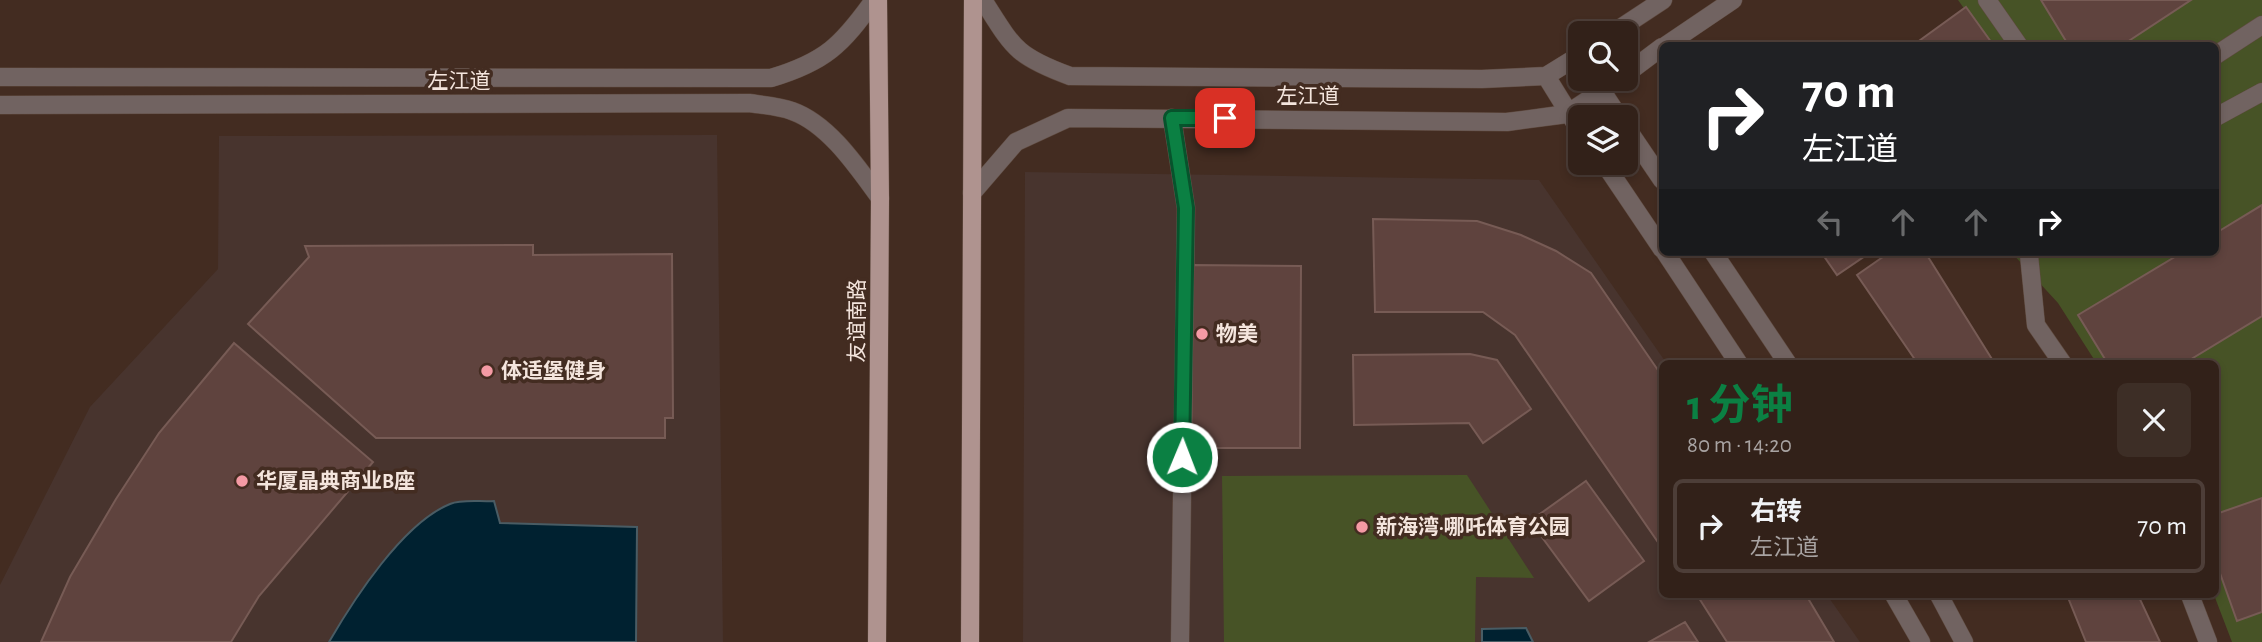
<!DOCTYPE html>
<html lang="zh">
<meta charset="utf-8">
<style>
:root{--surface:#322119;--page:#3d2e26;--text:#f1f3f6;--muted:#a8a3a2;--line:#4d3e38;--accent:#0b8043}
body{margin:0;font-family:"Alegreya Sans","Noto Sans SC",sans-serif;background:var(--page);color:var(--text);height:100vh;display:flex;flex-direction:column;font-size:26px;white-space:nowrap}
*{box-sizing:border-box;margin:0}
p{font-size:23px;color:var(--muted)}
.icon{flex:none;width:38px;height:38px;fill:none;stroke:currentColor;stroke-width:2;stroke-linecap:round;stroke-linejoin:round}
.map{position:relative;flex:1;overflow:hidden}
.side{position:absolute;left:1659px;top:360px;width:560px;height:238px;display:flex;flex-direction:column;background:var(--surface);border-radius:10px;box-shadow:0 4px 10px #0003,0 0 0 2px var(--line)}
.side>*{flex:none}
.guide{position:absolute;left:1659px;top:42px;width:560px;height:214px;border-radius:10px;box-shadow:0 4px 10px #0003,0 0 0 2px var(--line);background:#202124;color:#fff;overflow:hidden}
.fabs{position:absolute;left:1568px;top:21px;display:grid;gap:14px}
.fabs a{display:grid;place-items:center;width:70px;height:70px;border-radius:10px;background:var(--surface);box-shadow:0 4px 10px #0003,0 0 0 2px var(--line);font-size:35px}
.pin{position:absolute;display:grid;place-items:center;width:60px;height:60px;color:#fff;margin:-30px;border-radius:14px;box-shadow:0 4px 10px #0006}
.me{position:absolute;width:77px;margin:-38px;rotate:1deg;stroke-linejoin:round;filter:drop-shadow(0 0 5px #0008)}
.turn{display:flex;align-items:center;gap:24px;height:147px;padding:0 28px;font-size:32px}
.turn .icon{width:91px;height:91px;stroke-width:2.5}
.turn b{display:block;font-size:49px;line-height:60px}
.lanes{display:flex;align-items:center;height:66px;padding:0 28px;background:#0003;justify-content:center;gap:35px;direction:ltr}
.lanes .off{opacity:.35}
.round{display:grid;place-items:center;flex:none;width:74px;height:74px;border-radius:10px;background:var(--page)}
.overview{display:flex;align-items:center;justify-content:space-between;height:119px;padding:0 28px}
h1{font-size:42px;font-weight:700;line-height:52px;color:var(--accent)}
ul{padding:0;list-style:none}
li{display:flex;align-items:center;gap:21px;height:94px;margin:0 14px 10px;padding:0 14px;border:4px solid var(--line);border-radius:10px}
li div{flex:1}
li b{display:block;font-size:26px}
li em{font-style:normal}
.map>svg:first-child{display:block}
.commercial{fill:#48342e}
.green{fill:#475326}
.water{fill:#002130;stroke:#495c64;stroke-width:2}
.building{fill:#5f433e;stroke:#775b55;stroke-width:2}
.lines{fill:none;stroke-linecap:round;stroke-linejoin:round}
.minor-casing{stroke:#5f4a3f;stroke-width:19}
.major-casing{stroke:#5f4a3f;stroke-width:19}
.minor{stroke:#716361;stroke-width:18}
.major{stroke:#af938f;stroke-width:18}
.route-casing{stroke:#07532c;stroke-width:18}
.route{stroke:#0b8043;stroke-width:12}
.poi-dot{fill:#f49aa4;stroke:#432c21;stroke-width:2.5}
.labels{text-anchor:middle;dominant-baseline:central;stroke-width:7;stroke-linejoin:round;paint-order:stroke}
.street-label{font-size:21px;fill:#f4e5dd;stroke:#432c21}
.poi-label{font-size:21px;font-weight:bold;fill:#f4e5dd;stroke:#432c21;text-anchor:start}
</style>
<div class="map">
<svg width="2262" height="642" viewBox="0 0 2262 642">
<rect width="100%" height="100%" fill="#432c21"/>
<path class="commercial" d="M717 135 723 642H0V585L90 407 218 269 219 136Z
M1025 172 1539 180 1667 364H1662V595H1827L1860 642H1023Z"/>
<path class="green" d="M1958 0H2262V642H2232L2214 595 2216 364H2097L2058 303 2011 252H2216V46L1990 45Z
M1467 475 1534 578 1476 577 1475 642H1224L1222 476Z"/>
<path class="water" d="M494 501 500 523 637 527 636 642H329C354 599 403 523 450 504 462 499 481 502 494 501Z
M1526 628 1533 642H1482V629Z"/>
<path class="building" d="M2041 0H2191L2121 46H2069Z
M1966 7 1994 46H1912Z
M2262 205V316L2183 364H2108L2078 315 2183 252H2216V233Z
M1373 219 1477 221 1521 235 1556 251 1591 273 1662 376V548L1515 335 1483 312H1375Z
M533 245V255L672 254 673 418H665V438H376L248 324 309 257 305 246Z
M1821 252H1871L1837 275Z
M1890 252H1925L1995 364H1918L1857 275Z
M1192 265 1301 266 1300 448H1192Z
M234 343 373 462 259 596 231 642H41L70 577 116 499 159 433Z
M1470 354 1497 360 1531 409 1483 443 1469 423 1354 425 1353 355Z
M1586 481 1644 561 1589 601 1530 521Z
M2262 498V612L2237 621 2216 562V514Z
M1697 595H1806L1834 642H1727Z
M2067 595H2138L2160 642H2086Z
M1685 622 1698 642H1649Z"/>
<g class="lines">
<g class="minor-casing">
<path id="minor" d="M983 0C1013 47 1015 56 1070 76L1482 79 1546 76 1580 55
M1987 0 2019 46
M1613 33 1663 0
M1665 46 1733 0
M2216 55 2262 25
M1626 74 1662 47
M1546 76 1580 131
M0 77 771 78C825 62 842 45 874 0
M1594 79 1619 117
M0 105 749 103C762 105 779 106 792 111 829 124 858 168 880 198
M2216 117 2262 92
M1172 118 1186 208 1180 642
M1626 127 1662 180
M1604 163 1662 249
M972 193 1016 142 1068 118 1507 122 1567 114 1619 79
M1665 252 1739 364
M1713 252 1788 364
M2032 252 2029 255 2036 325 2063 364
M1894 595 1921 642
M1939 595 1964 642
M2190 595 2208 642"/>
</g>
<g class="major-casing">
<path id="major" d="M877 642 880 198 878 0
M970 642 973 0"/>
</g>
<use href="#minor" class="minor"/>
<use href="#major" class="major"/>
</g>
<g class="lines">
<g class="route-casing">
<path id="route" d="M1182 457 1186 208 1172 118H1225"/>
</g>
<use href="#route" class="route"/>
</g>
<g class="poi-dot">
<circle cx="1202" cy="334" r="7"/>
<circle cx="487" cy="371" r="7"/>
<circle cx="242" cy="481" r="7"/>
<circle cx="1362" cy="527" r="7"/>
</g>
<g class="labels">
<g class="street-label">
<text x="459" y="81">左江道</text>
<text x="1308" y="96">左江道</text>
<text transform="translate(857 321) rotate(-90)">友谊南路</text>
</g>
<g class="poi-label">
<text x="1216" y="334">物美</text>
<text x="501" y="371">体适堡健身</text>
<text x="256" y="481">华厦晶典商业B座</text>
<text x="1376" y="527">新海湾·哪吒体育公园</text>
</g>
</g>
</svg>
<div class="fabs">
<a><svg class="icon" aria-label="search" viewBox="0 0 24 24"><circle cx="10" cy="10" r="6"/><path d="M15 15l6 6"/></svg></a>
<a><svg class="icon" aria-label="layers" viewBox="0 0 24 24"><path d="M12 4l9 5-9 5-9-5zM3 14l9 5 9-5"/></svg></a>
</div>
<div class="pin" style="left:1225px;top:118px;background:#d93025"><svg class="icon" aria-label="arrive" viewBox="0 0 24 24"><path d="M6 21V4h12l-3 4 3 4H6"/></svg></div>
<svg class="me" style="left:1182px;top:457px" viewBox="-20 -20 40 40"><circle r="17" fill="#0b8043" stroke="#fff" stroke-width="3"/><path d="M0-11L8 9 0 5-8 9z" fill="#fff"/></svg>
<div class="guide">
<div class="turn"><svg class="icon" aria-label="right" viewBox="0 0 24 24"><path d="M7 20v-9h11M14 6l5 5-5 5"/></svg><div><b>70 m</b>左江道</div></div>
<div class="lanes"><svg class="icon off" aria-label="left" viewBox="0 0 24 24"><path d="M17 20v-9H6M10 6l-5 5 5 5"/></svg><svg class="icon off" aria-label="ahead" viewBox="0 0 24 24"><path d="M12 20V5M6 11l6-6 6 6"/></svg><svg class="icon off" aria-label="ahead" viewBox="0 0 24 24"><path d="M12 20V5M6 11l6-6 6 6"/></svg><svg class="icon" aria-label="right" viewBox="0 0 24 24"><path d="M7 20v-9h11M14 6l5 5-5 5"/></svg></div>
</div>
<section class="side">
<div class="overview"><div><h1>1 分钟</h1><p>80 m · 14:20</p></div><a class="round"><svg class="icon" aria-label="close" viewBox="0 0 24 24"><path d="M6 6l12 12M18 6L6 18"/></svg></a></div>
<ul>
<li><svg class="icon" aria-label="right" viewBox="0 0 24 24"><path d="M7 20v-9h11M14 6l5 5-5 5"/></svg><div><b>右转</b><p>左江道</p></div><em>70 m</em></li>
</ul>
</section>
</div>
